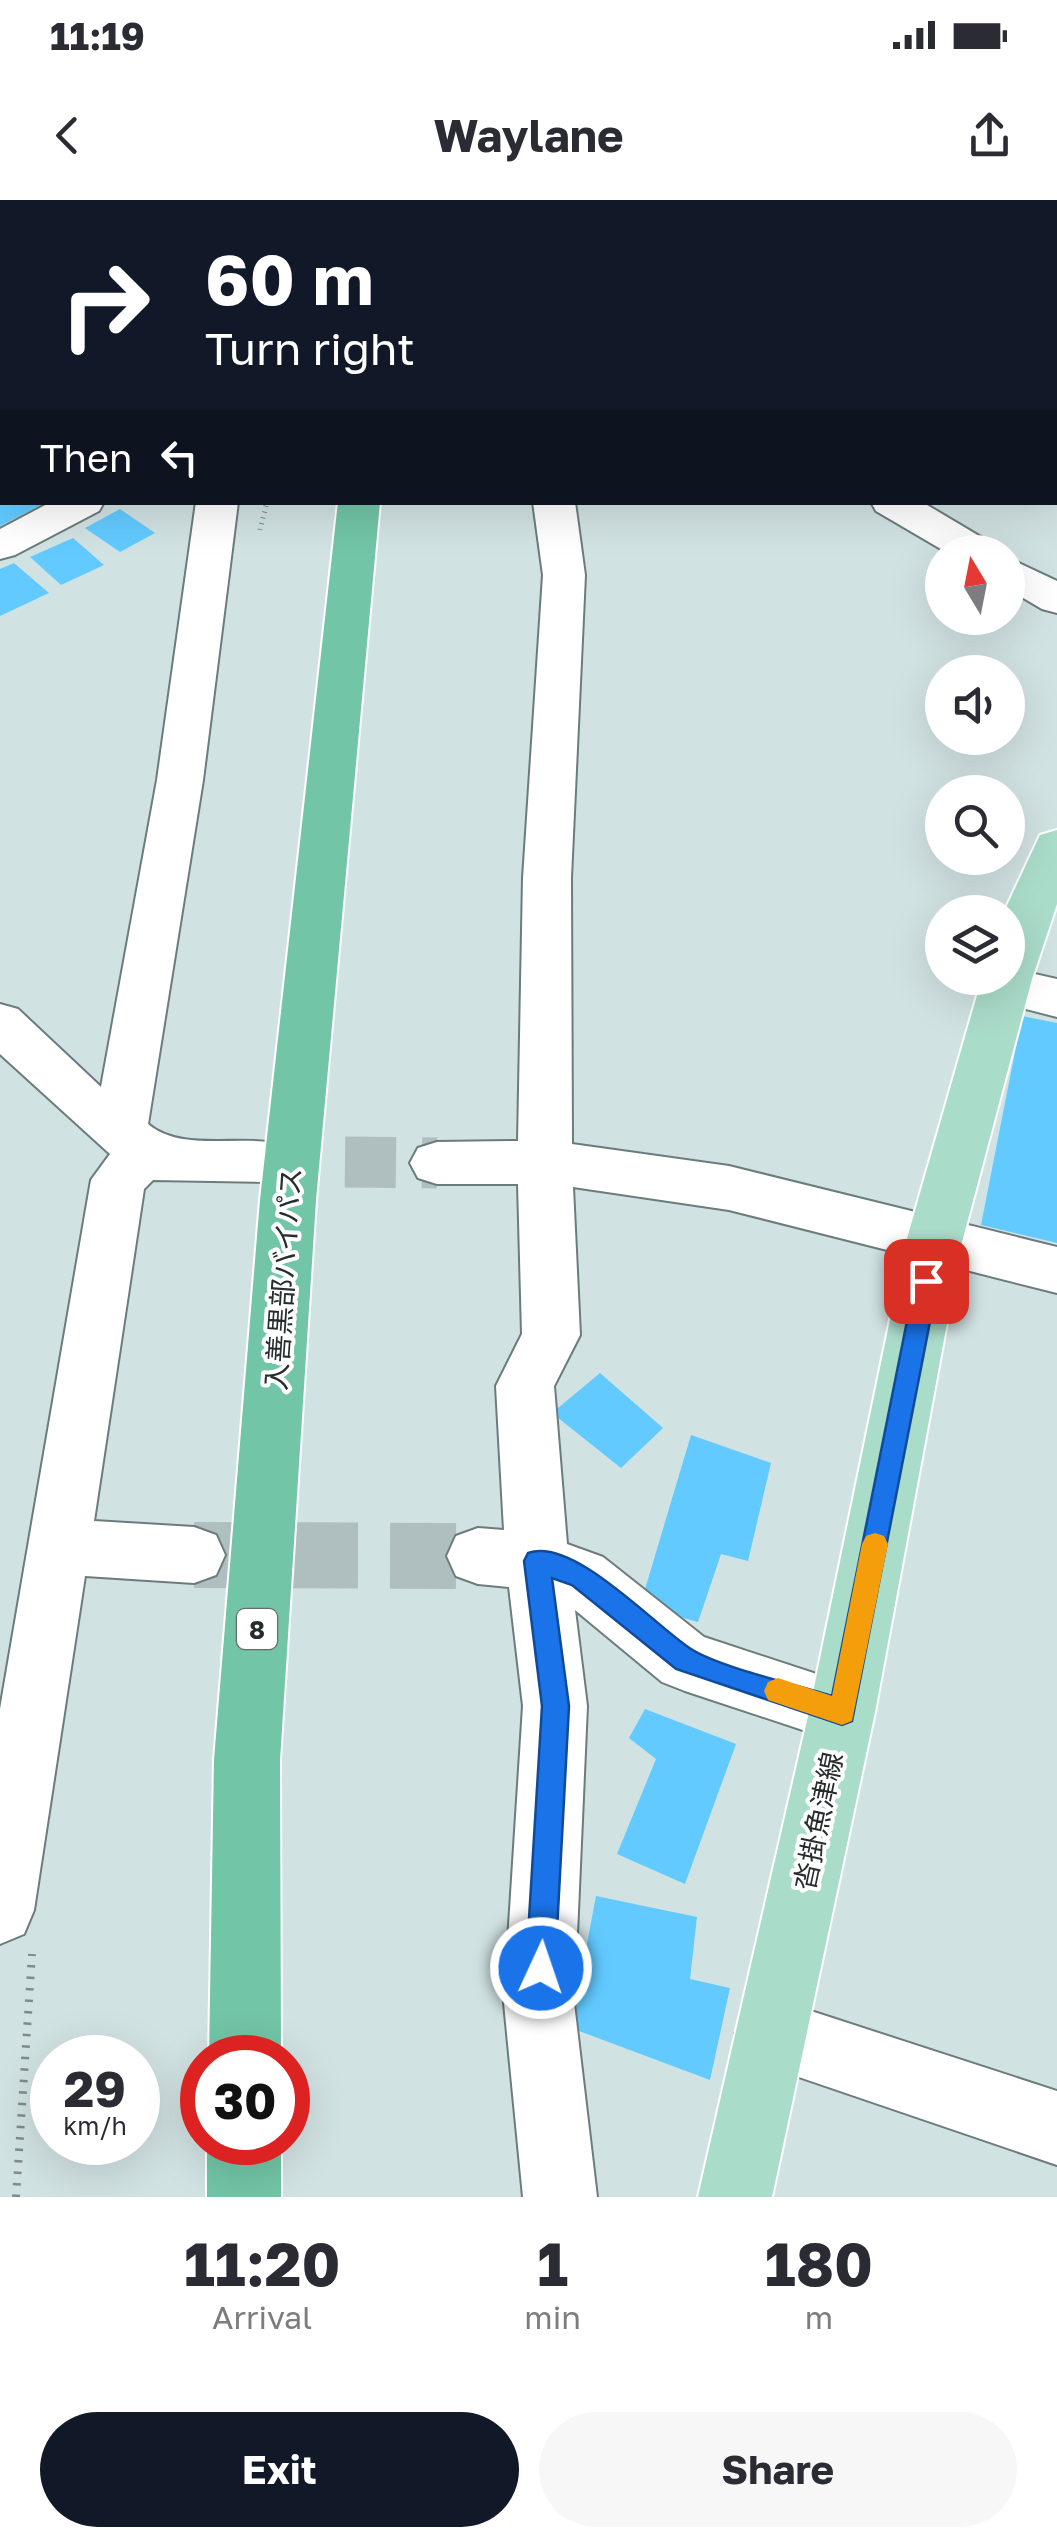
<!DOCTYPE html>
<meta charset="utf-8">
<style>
:root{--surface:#fff;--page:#f7f7f7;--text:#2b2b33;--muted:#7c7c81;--accent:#111827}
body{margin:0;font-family:"Golos Text","Noto Sans JP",sans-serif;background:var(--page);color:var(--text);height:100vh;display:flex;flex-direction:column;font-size:38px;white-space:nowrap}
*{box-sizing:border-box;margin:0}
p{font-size:32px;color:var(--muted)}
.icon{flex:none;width:55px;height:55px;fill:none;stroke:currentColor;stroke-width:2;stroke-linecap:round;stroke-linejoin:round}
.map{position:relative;height:1997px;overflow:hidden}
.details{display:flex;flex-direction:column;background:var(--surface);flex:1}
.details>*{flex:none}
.hud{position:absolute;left:0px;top:0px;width:1058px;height:305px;box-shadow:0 10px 40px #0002;background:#111827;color:#fff;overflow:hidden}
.needle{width:65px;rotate:350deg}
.controls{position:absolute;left:925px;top:335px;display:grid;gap:20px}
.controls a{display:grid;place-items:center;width:100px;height:100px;border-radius:50%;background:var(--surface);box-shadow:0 10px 40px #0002;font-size:50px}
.speed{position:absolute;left:30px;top:1835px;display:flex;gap:20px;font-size:50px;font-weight:700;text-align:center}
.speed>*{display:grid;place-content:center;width:130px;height:130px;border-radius:50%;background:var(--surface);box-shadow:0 10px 40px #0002;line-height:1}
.speed small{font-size:25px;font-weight:400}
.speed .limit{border:15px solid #d22;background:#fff;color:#111}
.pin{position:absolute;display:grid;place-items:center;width:85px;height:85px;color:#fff;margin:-42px;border-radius:20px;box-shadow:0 5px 15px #0006}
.me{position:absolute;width:110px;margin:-55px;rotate:3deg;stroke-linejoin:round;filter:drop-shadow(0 0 8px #0008)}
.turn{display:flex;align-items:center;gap:35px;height:210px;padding:0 40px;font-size:45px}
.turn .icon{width:130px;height:130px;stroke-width:2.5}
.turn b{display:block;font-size:70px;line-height:85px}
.then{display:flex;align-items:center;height:95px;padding:0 40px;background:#0003;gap:20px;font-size:38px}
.eta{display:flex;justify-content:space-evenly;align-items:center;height:170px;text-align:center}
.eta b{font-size:60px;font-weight:700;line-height:70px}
.button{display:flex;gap:20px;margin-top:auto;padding:20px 40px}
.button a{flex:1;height:115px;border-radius:60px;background:var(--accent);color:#fff;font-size:40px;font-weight:700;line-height:115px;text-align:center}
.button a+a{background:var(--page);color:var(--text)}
.status{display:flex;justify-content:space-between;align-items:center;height:70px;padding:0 50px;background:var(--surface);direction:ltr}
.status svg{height:28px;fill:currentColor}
header{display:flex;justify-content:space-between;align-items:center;height:130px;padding:0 40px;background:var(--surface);font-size:45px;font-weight:700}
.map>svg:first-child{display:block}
.building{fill:#62caff}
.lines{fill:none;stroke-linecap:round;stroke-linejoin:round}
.minor-tunnel-far1{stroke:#afbebf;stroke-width:51;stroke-dasharray:51 26;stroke-linecap:butt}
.minor-tunnel{stroke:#afbebf;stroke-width:66;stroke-dasharray:66 32;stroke-linecap:butt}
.minor-casing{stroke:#6c7c7d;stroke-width:4}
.major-casing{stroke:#fff;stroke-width:4}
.highway-casing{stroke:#fff;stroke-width:4}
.path-far1{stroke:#808c8c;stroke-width:5;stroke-dasharray:1 5;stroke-linecap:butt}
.path{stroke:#808c8c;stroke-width:8;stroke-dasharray:2.5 9;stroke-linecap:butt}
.minor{fill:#fff;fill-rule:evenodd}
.major{fill:#aadcca;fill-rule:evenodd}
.highway{fill:#72c5a7;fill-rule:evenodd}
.route{fill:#1a73e8;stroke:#114b97;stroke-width:2.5}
.slow{fill:#f59e0b}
.labels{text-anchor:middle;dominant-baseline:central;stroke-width:8;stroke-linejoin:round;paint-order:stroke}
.shield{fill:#fff;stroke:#676c6c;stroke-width:2.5}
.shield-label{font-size:25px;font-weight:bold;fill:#262d2d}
.street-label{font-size:28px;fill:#262d2d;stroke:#fff}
</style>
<div class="status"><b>11:19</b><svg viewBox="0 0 49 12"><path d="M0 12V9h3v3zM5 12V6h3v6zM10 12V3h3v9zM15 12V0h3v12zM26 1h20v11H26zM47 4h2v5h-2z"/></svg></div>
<header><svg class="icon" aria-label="back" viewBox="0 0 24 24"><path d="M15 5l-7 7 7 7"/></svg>Waylane<svg class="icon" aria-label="share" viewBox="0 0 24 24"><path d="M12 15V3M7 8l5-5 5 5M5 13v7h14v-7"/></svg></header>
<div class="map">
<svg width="1057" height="1997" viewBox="0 0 1057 1997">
<rect width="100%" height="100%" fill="#d1e2e3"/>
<path class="building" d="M0 302H47L0 326Z
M120 309 155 333 120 352 85 328Z
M73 338 104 365 61 385 30 357Z
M14 363 49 393 0 416V369Z
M1022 816 1057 823V1043L981 1025Z
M600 1173 663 1228 621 1268 552 1213Z
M691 1235 771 1263 748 1361 721 1354 698 1422 640 1406Z
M645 1509 736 1544 685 1684 617 1654 656 1559 629 1538Z
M596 1696 697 1717 690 1779 730 1788 710 1880 571 1828Z"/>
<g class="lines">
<path class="minor-tunnel-far1" d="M268 961 437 963"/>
<path class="minor-tunnel" d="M194 1355 478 1356"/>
<g class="minor-casing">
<path id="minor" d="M225 0H261V2H226Z
M0 231 2 232V256H0Z
M51 302H104L99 311 15 355 0 359V329Z
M196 302H238L203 580 148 924C184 954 243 932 287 946L295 961 287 976 268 982 153 980 144 989 94 1321 194 1327 216 1335 225 1355 216 1375 194 1383 85 1376 34 1710 24 1734 0 1744V1509L91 980 110 954 0 854V804L18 809 101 887 157 580Z
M533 302H575L585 375 571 678 572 944 729 966 1057 1047V1093L729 1010 573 987 580 1135 554 1186 567 1344 603 1357 704 1437 865 1490 875 1512 865 1534 842 1543 685 1491 662 1482 575 1410 587 1506 574 1803 597 1997H523L504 1803 523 1506 509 1387 478 1384 456 1376 447 1356 456 1336 478 1328 504 1330 496 1186 522 1134 518 984H437L418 978 410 963 418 948 437 942 518 941 523 678 543 375Z
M871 302H922L991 343 997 352H946L876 311Z
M1008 358 1057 381V413L1042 409 1008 389Z
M1008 768 1057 779V817L987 799 980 786 984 778H1008Z
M771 1798 1057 1891V1965L746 1859 735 1834 746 1809Z"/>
</g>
<g class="major-casing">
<path id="major" d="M1057 630V704L1032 779 962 1042 875 1512 772 1997H698L809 1512 906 1042 982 778H1008V712H1004L1040 635Z"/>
</g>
<g class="highway-casing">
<path id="highway" d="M372 0H408V2H373Z
M338 302H380L316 1000 280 1560 281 1858H209L214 1560 260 1000Z
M207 1942H281V1997H207Z"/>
</g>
<path class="path-far1" d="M260 330 267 302"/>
<path class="path" d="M16 1997 32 1754"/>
<use href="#minor" class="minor"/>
<use href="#major" class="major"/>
<use href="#highway" class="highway"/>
</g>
<path class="route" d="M926 1071 935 1074 938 1081 852 1521 842 1525 676 1469 572 1385 552 1378 569 1506 555 1768 551 1778 541 1782 531 1778 526 1768 542 1506 524 1361 528 1353C573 1336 655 1426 691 1449 719 1467 797 1485 832 1496L915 1081 918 1074Z"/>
<path class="slow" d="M875 1333 884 1336 888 1344 852 1521 842 1525 768 1500 764 1491 768 1482 778 1478 832 1496 862 1344 866 1336Z"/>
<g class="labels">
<rect class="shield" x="237" y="1409" width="40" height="40" rx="8"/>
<g class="shield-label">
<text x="257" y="1429">8</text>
</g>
<g class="street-label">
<text transform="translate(283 1079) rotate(-86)">入善黒部バイパス</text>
<text transform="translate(818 1621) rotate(-78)">沓掛魚津線</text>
</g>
</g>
</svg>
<div class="controls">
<a><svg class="needle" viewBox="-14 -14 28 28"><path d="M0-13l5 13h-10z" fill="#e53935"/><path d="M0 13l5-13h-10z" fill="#7c7c81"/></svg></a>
<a><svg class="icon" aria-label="sound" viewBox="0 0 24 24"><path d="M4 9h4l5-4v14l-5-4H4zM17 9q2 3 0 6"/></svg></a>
<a><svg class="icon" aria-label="search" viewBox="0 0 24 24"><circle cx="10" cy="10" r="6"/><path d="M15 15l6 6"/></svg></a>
<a><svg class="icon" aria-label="layers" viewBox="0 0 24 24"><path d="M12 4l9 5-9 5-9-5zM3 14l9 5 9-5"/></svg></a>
</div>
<div class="speed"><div>29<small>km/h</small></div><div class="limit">30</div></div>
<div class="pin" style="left:926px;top:1081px;background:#d93025"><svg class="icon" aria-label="arrive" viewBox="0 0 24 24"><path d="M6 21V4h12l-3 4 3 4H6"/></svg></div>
<svg class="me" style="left:541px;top:1768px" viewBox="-20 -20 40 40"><circle r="17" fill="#1a73e8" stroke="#fff" stroke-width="3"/><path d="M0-11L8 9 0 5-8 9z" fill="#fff"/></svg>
<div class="hud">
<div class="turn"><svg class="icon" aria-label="right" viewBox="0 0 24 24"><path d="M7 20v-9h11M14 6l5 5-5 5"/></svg><div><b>60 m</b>Turn right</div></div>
<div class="then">Then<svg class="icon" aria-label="left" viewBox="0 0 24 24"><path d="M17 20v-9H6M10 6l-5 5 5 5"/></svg></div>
</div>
</div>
<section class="details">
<div class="eta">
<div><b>11:20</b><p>Arrival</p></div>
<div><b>1</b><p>min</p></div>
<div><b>180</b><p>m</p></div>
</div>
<div class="button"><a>Exit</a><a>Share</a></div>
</section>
